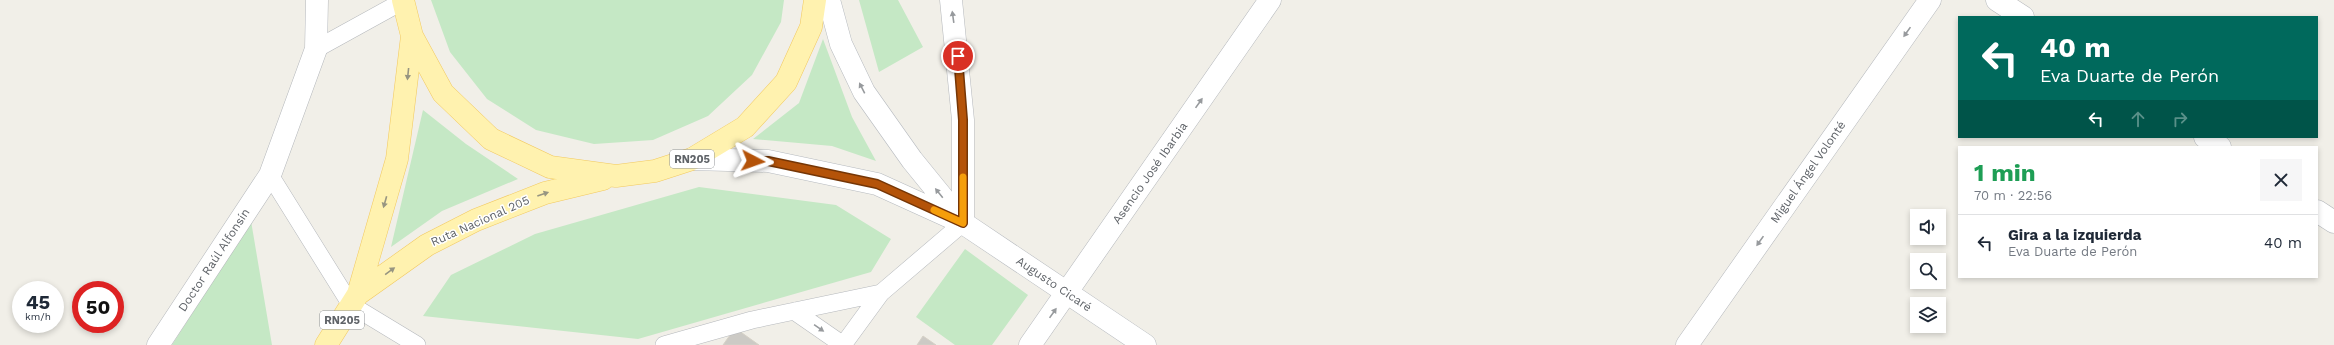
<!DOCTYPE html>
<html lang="es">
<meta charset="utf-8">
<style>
:root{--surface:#fff;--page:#f6f6f7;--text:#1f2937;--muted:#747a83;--line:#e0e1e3}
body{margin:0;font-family:"Work Sans",sans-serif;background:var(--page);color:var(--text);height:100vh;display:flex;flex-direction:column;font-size:15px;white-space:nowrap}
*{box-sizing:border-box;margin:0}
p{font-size:13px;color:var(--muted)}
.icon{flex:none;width:22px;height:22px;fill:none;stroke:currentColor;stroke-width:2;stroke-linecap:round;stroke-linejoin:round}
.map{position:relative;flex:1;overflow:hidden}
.side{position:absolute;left:1958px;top:146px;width:360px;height:132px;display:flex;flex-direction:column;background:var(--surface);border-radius:0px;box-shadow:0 2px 6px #0003}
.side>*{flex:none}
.banner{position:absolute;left:1958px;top:16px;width:360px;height:122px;border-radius:0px;box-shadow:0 2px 6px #0003;background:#00695c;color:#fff;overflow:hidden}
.tools{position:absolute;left:1910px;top:209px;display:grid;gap:8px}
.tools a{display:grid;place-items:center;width:36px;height:36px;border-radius:0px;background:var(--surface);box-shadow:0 2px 6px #0003;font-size:20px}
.speed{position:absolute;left:12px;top:281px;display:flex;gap:8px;font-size:20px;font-weight:700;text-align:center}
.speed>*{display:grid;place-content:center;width:52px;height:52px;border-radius:50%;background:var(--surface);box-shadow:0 2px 6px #0003;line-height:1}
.speed small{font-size:10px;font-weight:400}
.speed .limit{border:6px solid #d22;background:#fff;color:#111}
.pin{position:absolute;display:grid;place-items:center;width:34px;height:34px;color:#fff;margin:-17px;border:2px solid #fff;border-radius:50%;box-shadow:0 1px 4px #0007}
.me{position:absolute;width:44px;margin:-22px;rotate:94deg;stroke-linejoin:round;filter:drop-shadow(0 0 3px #0008)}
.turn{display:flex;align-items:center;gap:14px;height:84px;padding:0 16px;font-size:18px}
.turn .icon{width:52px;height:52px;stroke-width:2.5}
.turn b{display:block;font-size:28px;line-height:34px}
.lanes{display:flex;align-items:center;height:38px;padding:0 16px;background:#0003;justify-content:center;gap:20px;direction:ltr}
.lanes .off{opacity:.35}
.round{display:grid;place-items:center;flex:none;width:42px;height:42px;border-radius:0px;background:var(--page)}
.overview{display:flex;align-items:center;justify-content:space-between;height:68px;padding:0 16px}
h1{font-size:24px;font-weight:700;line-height:30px;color:#1e9e55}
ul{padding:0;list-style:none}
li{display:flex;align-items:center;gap:12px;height:56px;padding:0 16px;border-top:1px solid var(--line)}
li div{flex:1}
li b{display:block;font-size:15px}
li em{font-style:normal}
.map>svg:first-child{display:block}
.green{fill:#c5e8c5}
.building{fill:#cccac5;stroke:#d6d1c6}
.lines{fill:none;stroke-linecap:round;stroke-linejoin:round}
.service-casing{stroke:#b5b8bc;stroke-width:18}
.minor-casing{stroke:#b5b8bc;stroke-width:23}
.secondary-casing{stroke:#b6babf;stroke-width:23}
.primary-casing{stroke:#f2c960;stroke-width:23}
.service{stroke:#fff;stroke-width:17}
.minor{stroke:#fff;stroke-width:22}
.secondary{stroke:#fff;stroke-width:22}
.primary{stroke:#fff2af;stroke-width:22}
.oneway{fill:#979a9d}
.oneway2{fill:#979581}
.route-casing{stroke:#753606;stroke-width:10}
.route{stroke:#b45309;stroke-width:7}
.slow{stroke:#f59e0b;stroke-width:7}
.labels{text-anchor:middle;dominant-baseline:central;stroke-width:3;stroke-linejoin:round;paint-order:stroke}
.shield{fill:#fff;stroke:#8f9295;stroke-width:1}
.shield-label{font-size:11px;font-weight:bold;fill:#5f6368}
.street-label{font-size:12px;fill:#5f6368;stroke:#fff}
</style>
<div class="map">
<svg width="2334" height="345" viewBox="0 0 2334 345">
<rect width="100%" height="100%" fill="#f1efe8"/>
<path class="green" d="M431 0H784L781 22 752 75 708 116 653 140 594 144 536 130 487 99 450 52Z
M859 0H898L923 47 879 72Z
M823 39 852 117 876 161 832 146 753 139 799 103Z
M423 110 466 144 518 179 442 211 391 247Z
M699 187 836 205 891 239 871 272 638 339 423 316 451 275 535 234Z
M251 221 272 345H172Z
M965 249 1028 295 992 345H955L916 317Z"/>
<path class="building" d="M735 328 759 345H723Z
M923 336 936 345H917Z"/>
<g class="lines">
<g class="service-casing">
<path id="service" d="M316 49 403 1
M270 175 351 305 417 345
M794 311 843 345
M664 345 752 320 881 293 963 223
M843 345 881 293"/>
</g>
<g class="minor-casing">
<path id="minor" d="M951 0 963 120V223
M1997 0 2023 17
M2205 137 2220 147
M2317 211 2334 222
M158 345 270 175 316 49 317 0
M1030 345 1270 0
M1687 345 1930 0"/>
</g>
<g class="secondary-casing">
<path id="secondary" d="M829 0 841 44 864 92 912 160 960 219
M692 159 768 161 877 184 963 223 1145 345"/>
</g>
<g class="primary-casing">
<path id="primary" d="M403 0 412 36 443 93 491 139 550 167 616 176 655 171 692 159 745 127 786 82 811 27 815 0
M358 294 427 245 476 220 545 193 603 179
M326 345 358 294 397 159 412 36"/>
</g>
<use href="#service" class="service"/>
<use href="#minor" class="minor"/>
<use href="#secondary" class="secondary"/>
<use href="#primary" class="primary"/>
</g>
<defs><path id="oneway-solid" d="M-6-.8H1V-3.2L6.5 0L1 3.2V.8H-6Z"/></defs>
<g class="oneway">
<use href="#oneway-solid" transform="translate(953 17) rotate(-98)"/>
<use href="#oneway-solid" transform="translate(1907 32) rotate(125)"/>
<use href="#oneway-solid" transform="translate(862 88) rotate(-117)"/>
<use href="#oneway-solid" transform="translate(1199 103) rotate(-55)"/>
<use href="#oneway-solid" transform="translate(939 193) rotate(-129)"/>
<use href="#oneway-solid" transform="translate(1760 241) rotate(125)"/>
<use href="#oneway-solid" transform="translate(1053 313) rotate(-55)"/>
<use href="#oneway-solid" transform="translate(819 328) rotate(35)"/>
</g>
<g class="oneway2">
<use href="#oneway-solid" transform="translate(408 74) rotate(96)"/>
<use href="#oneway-solid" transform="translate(543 194) rotate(-19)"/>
<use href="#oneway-solid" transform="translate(385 202) rotate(106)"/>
<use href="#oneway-solid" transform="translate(390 271) rotate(-36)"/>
</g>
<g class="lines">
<g class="route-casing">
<path id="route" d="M753 161H768L877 184 963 223V120L958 56"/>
</g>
<use href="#route" class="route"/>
<path class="slow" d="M934 210 963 223V177"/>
</g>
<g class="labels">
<g class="shield">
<rect x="670" y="150" width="44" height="18" rx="3"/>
<rect x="320" y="311" width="44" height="18" rx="3"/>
</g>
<g class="shield-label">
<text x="692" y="159">RN205</text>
<text x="342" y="320">RN205</text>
</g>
<g class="street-label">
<text transform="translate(1808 172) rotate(-55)">Miguel Ángel Volonté</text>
<text transform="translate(1150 173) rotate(-55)">Asencio José Ibarbia</text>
<text transform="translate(480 221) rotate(-24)">Ruta Nacional 205</text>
<text transform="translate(214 260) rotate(-57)">Doctor Raúl Alfonsín</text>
<text transform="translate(1054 284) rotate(34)">Augusto Cicaré</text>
</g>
</g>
</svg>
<div class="tools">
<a><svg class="icon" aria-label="sound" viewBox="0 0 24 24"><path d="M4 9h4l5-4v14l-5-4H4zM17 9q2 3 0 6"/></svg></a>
<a><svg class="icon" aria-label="search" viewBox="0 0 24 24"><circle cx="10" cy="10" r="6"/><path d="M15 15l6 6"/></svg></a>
<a><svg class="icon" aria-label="layers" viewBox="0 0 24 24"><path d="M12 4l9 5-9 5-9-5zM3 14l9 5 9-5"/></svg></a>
</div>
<div class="speed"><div>45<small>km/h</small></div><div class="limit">50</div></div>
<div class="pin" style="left:958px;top:56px;background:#d93025"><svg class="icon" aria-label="arrive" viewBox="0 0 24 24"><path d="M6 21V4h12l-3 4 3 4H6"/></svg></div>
<svg class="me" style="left:753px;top:161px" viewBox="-20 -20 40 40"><path d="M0-17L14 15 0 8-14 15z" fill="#b45309" stroke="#fff" stroke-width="4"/></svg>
<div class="banner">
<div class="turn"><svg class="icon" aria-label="left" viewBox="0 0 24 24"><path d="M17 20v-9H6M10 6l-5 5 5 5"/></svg><div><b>40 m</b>Eva Duarte de Perón</div></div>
<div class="lanes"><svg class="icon" aria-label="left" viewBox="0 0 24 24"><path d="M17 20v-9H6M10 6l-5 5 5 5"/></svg><svg class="icon off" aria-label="ahead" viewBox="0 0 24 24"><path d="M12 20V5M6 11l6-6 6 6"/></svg><svg class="icon off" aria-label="right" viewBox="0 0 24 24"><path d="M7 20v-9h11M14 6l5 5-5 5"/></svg></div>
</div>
<section class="side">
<div class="overview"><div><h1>1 min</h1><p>70 m · 22:56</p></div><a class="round"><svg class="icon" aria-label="close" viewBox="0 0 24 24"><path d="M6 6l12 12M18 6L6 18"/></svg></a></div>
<ul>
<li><svg class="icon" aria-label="left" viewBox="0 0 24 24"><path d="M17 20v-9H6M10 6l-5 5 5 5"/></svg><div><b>Gira a la izquierda</b><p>Eva Duarte de Perón</p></div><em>40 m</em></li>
</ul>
</section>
</div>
